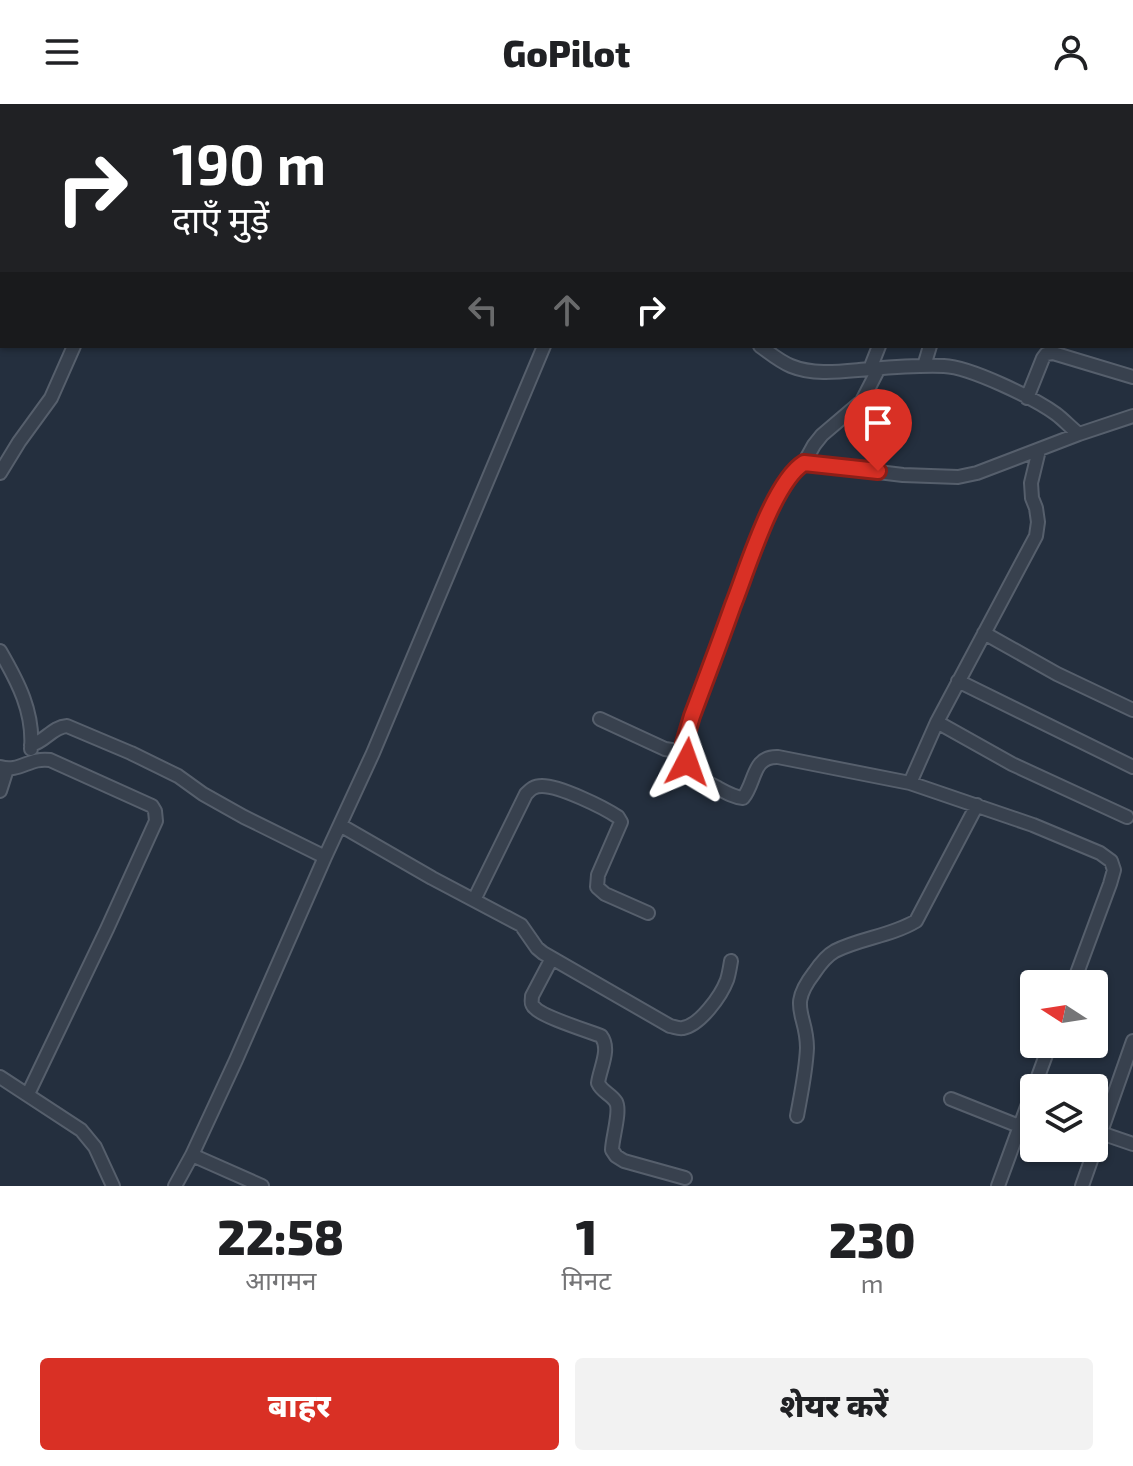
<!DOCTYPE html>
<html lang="hi">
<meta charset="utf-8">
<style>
:root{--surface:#fff;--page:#f2f2f2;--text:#202124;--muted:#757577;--accent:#d93025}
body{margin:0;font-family:"Exo 2","Noto Sans Devanagari",sans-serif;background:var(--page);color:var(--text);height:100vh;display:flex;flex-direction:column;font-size:30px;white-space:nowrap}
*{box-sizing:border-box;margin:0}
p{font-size:26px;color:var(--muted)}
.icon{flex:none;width:44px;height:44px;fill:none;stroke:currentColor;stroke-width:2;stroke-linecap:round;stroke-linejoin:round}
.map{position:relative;height:1082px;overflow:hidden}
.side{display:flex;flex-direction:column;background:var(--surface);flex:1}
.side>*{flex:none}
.hud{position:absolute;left:0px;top:0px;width:1134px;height:244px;box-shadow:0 2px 6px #0004;background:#202124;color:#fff;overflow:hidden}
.needle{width:52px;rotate:282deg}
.fabs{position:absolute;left:1020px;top:866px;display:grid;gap:16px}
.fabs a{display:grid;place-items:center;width:88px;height:88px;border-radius:8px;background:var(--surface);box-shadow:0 2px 6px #0004;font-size:40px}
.pin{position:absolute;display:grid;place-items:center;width:68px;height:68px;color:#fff;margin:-82px -34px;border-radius:50% 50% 50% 0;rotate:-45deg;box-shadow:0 0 8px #0007}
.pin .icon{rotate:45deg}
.me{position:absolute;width:88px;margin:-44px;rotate:4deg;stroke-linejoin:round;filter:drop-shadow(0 0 6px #0008)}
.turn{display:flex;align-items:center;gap:28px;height:168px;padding:0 40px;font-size:36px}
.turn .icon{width:104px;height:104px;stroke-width:2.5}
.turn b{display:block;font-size:56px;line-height:68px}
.lanes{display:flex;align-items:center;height:76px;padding:0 40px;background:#0003;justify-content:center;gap:40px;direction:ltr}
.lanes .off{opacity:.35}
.eta{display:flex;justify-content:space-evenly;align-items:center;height:136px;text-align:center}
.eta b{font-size:48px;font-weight:800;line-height:56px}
.button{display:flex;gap:16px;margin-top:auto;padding:16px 40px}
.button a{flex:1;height:92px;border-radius:8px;background:var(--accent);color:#fff;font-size:32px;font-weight:800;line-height:92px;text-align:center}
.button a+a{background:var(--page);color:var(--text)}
header{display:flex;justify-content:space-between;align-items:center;height:104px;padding:0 40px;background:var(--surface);font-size:36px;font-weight:800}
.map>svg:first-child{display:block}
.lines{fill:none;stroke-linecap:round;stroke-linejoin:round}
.street-casing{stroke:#565f6c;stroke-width:16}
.street{stroke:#38414e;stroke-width:12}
.route-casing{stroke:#8d1f18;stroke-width:20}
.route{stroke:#d93025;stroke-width:14}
</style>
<header><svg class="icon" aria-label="menu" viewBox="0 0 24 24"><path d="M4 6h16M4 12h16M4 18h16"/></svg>GoPilot<svg class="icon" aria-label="person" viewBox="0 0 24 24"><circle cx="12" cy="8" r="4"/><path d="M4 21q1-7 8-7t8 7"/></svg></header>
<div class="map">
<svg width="1133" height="1082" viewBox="0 0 1133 1082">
<rect width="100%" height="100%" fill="#242f3e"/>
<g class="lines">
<g class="street-casing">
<path id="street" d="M156 0 160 2
M430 0 431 2
M606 0 612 2
M272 2 273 0
M576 2 577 0
M667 2 668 0
M1014 2 1015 0
M0 57 2 58
M760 242C770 249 779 257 791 262 815 272 844 267 870 265 894 263 919 261 944 262 970 263 1034 294 1056 310 1064 316 1071 324 1079 330
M924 262 930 242
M870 265 879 242
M1027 294 1043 254 1046 250 1053 249 1133 273
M804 359 814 341 822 331 862 297 879 264
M0 369 19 338 51 294 74 242
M984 529 1057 570 1133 606
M0 547C18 578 34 608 31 645
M958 577 1133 663
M600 615 665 645 684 648
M937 618 1012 660 1127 713
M31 641C46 637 52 623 67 622L131 649 178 672 203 690 244 713 325 753
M0 663C20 669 29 653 50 656L152 702 155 707 156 717 107 825 28 990
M910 679 937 618 1036 432 1038 418 1036 404 1032 394 1031 379 1039 346
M0 687 7 665
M340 721 432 774 521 821 537 844 543 849 670 922C675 923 679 925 683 924 700 921 721 892 727 876 729 870 730 863 731 857
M474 796 526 690C531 685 534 682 542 682 560 682 603 703 618 713L621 718 598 771 597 783 605 790 648 809
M552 854 532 892C532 897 530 900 535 904 543 913 588 927 601 932 611 945 600 964 598 979 602 988 611 990 616 998 621 1007 612 1035 612 1046L616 1052 624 1057 685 1074
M1073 880 1110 780 1114 766 1111 757 1100 749 1033 721 910 679 778 653C752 652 756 678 743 694 734 693 727 689 718 684 695 673 685 666 684 639 694 601 710 565 723 529 738 489 771 380 804 359L903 371 958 373 977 369 1079 330 1133 312
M0 973 81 1026 95 1043 113 1082
M951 995 1034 1028
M797 1012C801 990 806 967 807 944 807 909 787 904 814 869 820 860 826 852 835 847 861 834 891 832 916 817L977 701
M1101 1029 1133 1040
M1072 1044 1092 1052
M192 1051 262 1082
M175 1082 192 1051 236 956 325 753 373 649 544 242
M998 1082 1050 940
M1082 1082 1133 937"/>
</g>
<use href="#street" class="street"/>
</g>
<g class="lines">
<g class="route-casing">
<path id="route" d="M687 658 684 639 692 612C706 575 720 538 733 501 747 466 773 378 804 359L878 367"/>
</g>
<use href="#route" class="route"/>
</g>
</svg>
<div class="fabs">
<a><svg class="needle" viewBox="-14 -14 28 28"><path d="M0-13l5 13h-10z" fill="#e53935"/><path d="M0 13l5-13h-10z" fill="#757577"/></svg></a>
<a><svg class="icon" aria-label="layers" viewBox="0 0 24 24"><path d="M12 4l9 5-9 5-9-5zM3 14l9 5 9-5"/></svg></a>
</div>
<div class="pin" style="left:878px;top:367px;background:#d93025"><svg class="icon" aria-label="arrive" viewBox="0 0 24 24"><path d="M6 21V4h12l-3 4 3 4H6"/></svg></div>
<svg class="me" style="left:687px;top:658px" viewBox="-20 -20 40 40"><path d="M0-17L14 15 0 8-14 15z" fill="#d93025" stroke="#fff" stroke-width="4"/></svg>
<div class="hud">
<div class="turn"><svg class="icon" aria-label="right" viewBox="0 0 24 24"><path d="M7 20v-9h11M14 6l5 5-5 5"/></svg><div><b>190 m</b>दाएँ मुड़ें</div></div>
<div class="lanes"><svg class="icon off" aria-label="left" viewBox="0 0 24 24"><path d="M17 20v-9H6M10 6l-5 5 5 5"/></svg><svg class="icon off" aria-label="ahead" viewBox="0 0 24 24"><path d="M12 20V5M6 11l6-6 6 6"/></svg><svg class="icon" aria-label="right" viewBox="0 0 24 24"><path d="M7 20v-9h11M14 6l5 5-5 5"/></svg></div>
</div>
</div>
<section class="side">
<div class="eta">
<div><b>22:58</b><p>आगमन</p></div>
<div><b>1</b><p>मिनट</p></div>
<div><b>230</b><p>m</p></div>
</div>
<div class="button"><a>बाहर</a><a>शेयर करें</a></div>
</section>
